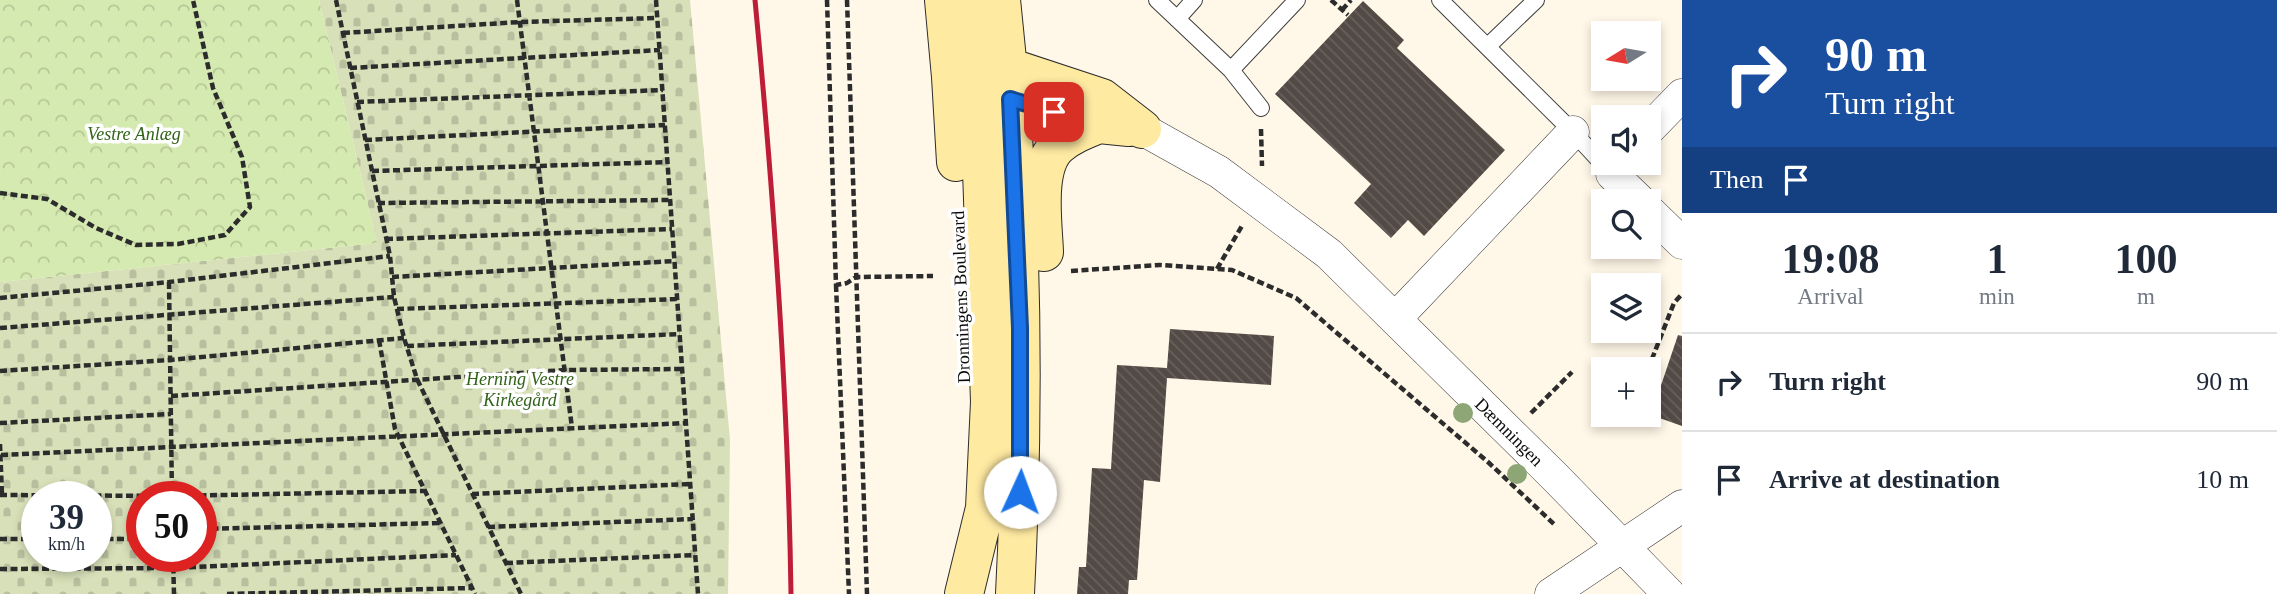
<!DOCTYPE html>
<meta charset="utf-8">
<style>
:root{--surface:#fff;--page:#f6f6f7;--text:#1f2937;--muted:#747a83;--line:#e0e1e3}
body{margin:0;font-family:Georgia,serif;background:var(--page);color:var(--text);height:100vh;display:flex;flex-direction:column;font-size:26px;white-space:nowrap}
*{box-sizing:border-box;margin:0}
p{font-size:23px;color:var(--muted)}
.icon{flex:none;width:38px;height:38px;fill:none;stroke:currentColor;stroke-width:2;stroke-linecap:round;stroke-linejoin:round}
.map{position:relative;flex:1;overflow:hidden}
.drawer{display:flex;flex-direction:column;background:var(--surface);width:595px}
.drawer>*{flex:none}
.hud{background:#1a4fa0;color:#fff;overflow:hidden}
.needle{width:46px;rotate:259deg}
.tools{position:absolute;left:1591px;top:21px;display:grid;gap:14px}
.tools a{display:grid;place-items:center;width:70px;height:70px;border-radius:0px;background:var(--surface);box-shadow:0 4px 10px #0003;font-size:35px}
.speed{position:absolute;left:21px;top:481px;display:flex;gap:14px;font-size:35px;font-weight:700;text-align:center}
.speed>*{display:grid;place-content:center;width:91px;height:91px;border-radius:50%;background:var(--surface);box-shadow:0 4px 10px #0003;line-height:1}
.speed small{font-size:18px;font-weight:400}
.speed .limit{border:10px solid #d22;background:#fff;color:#111}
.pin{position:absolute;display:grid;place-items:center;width:60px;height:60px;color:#fff;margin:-30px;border-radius:14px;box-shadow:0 4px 10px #0006}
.me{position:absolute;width:77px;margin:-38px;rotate:2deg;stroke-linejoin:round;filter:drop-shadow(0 0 5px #0008)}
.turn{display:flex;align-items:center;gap:24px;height:147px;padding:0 28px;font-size:32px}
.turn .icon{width:91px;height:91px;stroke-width:2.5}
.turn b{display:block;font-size:49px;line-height:60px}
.then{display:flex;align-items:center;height:66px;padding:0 28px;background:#0003;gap:14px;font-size:26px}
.eta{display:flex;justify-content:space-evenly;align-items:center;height:119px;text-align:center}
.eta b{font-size:42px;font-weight:700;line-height:49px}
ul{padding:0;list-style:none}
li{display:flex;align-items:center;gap:21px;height:98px;padding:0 28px;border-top:2px solid var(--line)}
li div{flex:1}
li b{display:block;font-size:26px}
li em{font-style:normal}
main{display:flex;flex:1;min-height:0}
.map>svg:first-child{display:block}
.cemetery{fill:url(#cemetery-stones);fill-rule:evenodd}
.park{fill:url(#park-crowns)}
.building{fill:url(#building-back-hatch)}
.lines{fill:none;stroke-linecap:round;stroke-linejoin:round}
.lane-casing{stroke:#3d3d3d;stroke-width:18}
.street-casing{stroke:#3d3d3d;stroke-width:33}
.secondary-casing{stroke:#2c2c2c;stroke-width:40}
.path{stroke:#2c2c2c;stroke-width:4.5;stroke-dasharray:7 3.5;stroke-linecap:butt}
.lane{stroke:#fff;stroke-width:16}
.street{stroke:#fff;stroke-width:32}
.secondary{stroke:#ffeaa2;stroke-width:38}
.rail{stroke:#be1d38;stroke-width:5}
.tree{fill:#8ea676}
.route-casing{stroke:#114b97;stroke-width:18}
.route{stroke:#1a73e8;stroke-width:12}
.labels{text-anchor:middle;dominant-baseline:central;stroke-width:7;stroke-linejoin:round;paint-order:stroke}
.park-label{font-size:18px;font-style:italic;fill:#316319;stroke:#fff}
.street-label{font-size:18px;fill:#0a0a0a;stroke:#fff}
</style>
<main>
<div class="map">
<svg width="1682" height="594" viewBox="0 0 1682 594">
<defs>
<pattern id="cemetery-stones" width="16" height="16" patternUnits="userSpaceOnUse" patternTransform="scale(1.75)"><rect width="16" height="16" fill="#d8e0b9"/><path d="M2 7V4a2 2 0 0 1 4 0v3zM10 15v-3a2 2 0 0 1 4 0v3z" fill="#b8bf9e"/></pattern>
<pattern id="park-crowns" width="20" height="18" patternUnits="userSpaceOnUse" patternTransform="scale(1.75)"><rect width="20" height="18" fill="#d5eab0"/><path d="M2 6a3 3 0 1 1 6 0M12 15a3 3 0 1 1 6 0" fill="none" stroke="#b6c796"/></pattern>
<pattern id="building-back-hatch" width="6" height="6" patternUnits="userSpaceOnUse" patternTransform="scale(1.75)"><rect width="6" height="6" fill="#534a46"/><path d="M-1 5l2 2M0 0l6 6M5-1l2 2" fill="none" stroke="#67605c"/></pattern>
</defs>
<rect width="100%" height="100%" fill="#fff7e7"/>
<path class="cemetery" d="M319 0H690L730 440 728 594H0V282L377 243ZM37 497H96V556H37ZM142 497H201V556H142Z"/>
<path class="park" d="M0 0H319L377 243 0 282Z"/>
<path class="building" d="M1363 1 1404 40 1397 48 1505 150 1424 236 1408 220 1391 238 1354 203 1371 184 1275 94Z
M1170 329 1274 336 1271 385 1167 378 1160 482 1144 480 1137 580H1129L1128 594H1077L1079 567H1086L1092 468 1111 469 1117 365 1167 368Z
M1678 335 1682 336V426L1651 415Z"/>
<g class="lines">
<g class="lane-casing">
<path id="lane" d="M1157 0 1231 70 1297 0
M1440 0 1573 132 1612 174
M1177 19 1194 0
M1488 46 1536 0
M1231 70 1261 108"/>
</g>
<g class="street-casing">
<path id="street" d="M1142 129 1219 172 1329 254 1555 477 1669 594
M1648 130 1682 95
M1612 174 1640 201
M1648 210 1682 243
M1395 319 1573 132
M1551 594 1682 506"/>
</g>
<g class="secondary-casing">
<path id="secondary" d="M944 0 951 77 956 162
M1001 0C1023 197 1025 396 1015 594
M969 2 973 43 981 70 991 83 1010 99 1099 124 1129 127
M1044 252C1043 222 1034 166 1059 145 1071 135 1084 130 1099 124
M964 594 985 508 990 402 980 112 991 83 1008 67 1102 98 1142 129"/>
</g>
<path class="path" d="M336 0 390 256 394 297 404 338 417 379 521 594
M517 0 572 428
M656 0 698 594
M827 0 836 285 847 283 856 277 933 276
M847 0 867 594
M1331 0 1348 15
M1342 10 1351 0
M343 33 520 22 657 18
M350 68 660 50
M357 102 663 90
M1261 129 1262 166
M365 140 665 125
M372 171 668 162
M0 193 47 199 96 228 136 245 178 244 225 235 250 207 242 157 213 88 193 0
M378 203 670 200
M386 239 672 229
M1217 269 1243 224
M1071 271 1160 265 1232 270 1296 298 1488 462 1555 525
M392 277 674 261
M169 282 172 497
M836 285 849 594
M0 298 169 282 390 256
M397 309 677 299
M0 328 394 297
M379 340 395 429 475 594
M407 346 680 334
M1648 369 1674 303 1682 294
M0 371 170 360 404 338
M171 396 565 370 682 369
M1531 413 1572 372
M1621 419 1625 415
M0 423 171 414
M0 444 2 495
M1 455 686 423
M472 494 690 484
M0 495 172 496 425 491
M488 527 693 519
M201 529 441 523
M0 539H37
M96 539H142
M173 556 174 594
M506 563 695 555
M0 569 173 568 456 555
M227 594 472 588"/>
<use href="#lane" class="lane"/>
<use href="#street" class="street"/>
<use href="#secondary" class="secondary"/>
<path class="rail" d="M755 0C774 198 788 395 791 594"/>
</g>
<g class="tree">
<circle cx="1463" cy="413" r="10"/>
<circle cx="1517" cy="474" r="10"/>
</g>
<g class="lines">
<g class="route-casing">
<path id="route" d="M1020 492V328L1010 99 1054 112"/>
</g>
<use href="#route" class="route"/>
</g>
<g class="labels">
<g class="park-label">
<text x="134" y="134">Vestre Anlæg</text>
<text x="520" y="379">Herning Vestre<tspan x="520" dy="21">Kirkegård</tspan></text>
</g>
<g class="street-label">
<text transform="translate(961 297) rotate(-92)">Dronningens Boulevard</text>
<text transform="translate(1509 432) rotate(45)">Dæmningen</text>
</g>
</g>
</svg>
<div class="tools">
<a><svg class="needle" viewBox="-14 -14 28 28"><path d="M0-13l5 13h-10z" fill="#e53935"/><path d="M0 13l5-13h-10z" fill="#747a83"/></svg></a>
<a><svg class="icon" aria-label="sound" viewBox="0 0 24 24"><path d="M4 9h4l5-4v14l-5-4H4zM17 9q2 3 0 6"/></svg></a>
<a><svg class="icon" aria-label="search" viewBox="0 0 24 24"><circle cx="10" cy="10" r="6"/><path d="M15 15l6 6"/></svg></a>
<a><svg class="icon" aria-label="layers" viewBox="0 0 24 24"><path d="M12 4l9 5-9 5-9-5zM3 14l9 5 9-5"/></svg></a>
<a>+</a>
</div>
<div class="speed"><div>39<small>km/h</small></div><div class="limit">50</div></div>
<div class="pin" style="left:1054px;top:112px;background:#d93025"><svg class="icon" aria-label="arrive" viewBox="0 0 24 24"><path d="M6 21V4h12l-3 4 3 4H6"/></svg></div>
<svg class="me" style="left:1020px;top:492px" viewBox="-20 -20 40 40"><circle r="19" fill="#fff"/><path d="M0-13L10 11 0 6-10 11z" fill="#1a73e8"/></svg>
</div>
<section class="drawer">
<div class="hud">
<div class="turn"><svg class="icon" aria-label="right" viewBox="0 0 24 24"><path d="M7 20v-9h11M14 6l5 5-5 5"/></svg><div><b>90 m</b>Turn right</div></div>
<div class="then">Then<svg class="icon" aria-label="arrive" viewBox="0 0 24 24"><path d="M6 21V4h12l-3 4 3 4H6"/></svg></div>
</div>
<div class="eta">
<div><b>19:08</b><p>Arrival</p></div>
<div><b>1</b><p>min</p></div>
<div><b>100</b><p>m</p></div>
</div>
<ul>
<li><svg class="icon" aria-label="right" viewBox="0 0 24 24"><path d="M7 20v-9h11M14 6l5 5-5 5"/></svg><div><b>Turn right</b></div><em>90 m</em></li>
<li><svg class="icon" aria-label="arrive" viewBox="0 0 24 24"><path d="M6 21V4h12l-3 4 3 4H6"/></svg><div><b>Arrive at destination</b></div><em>10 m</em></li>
</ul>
</section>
</main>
